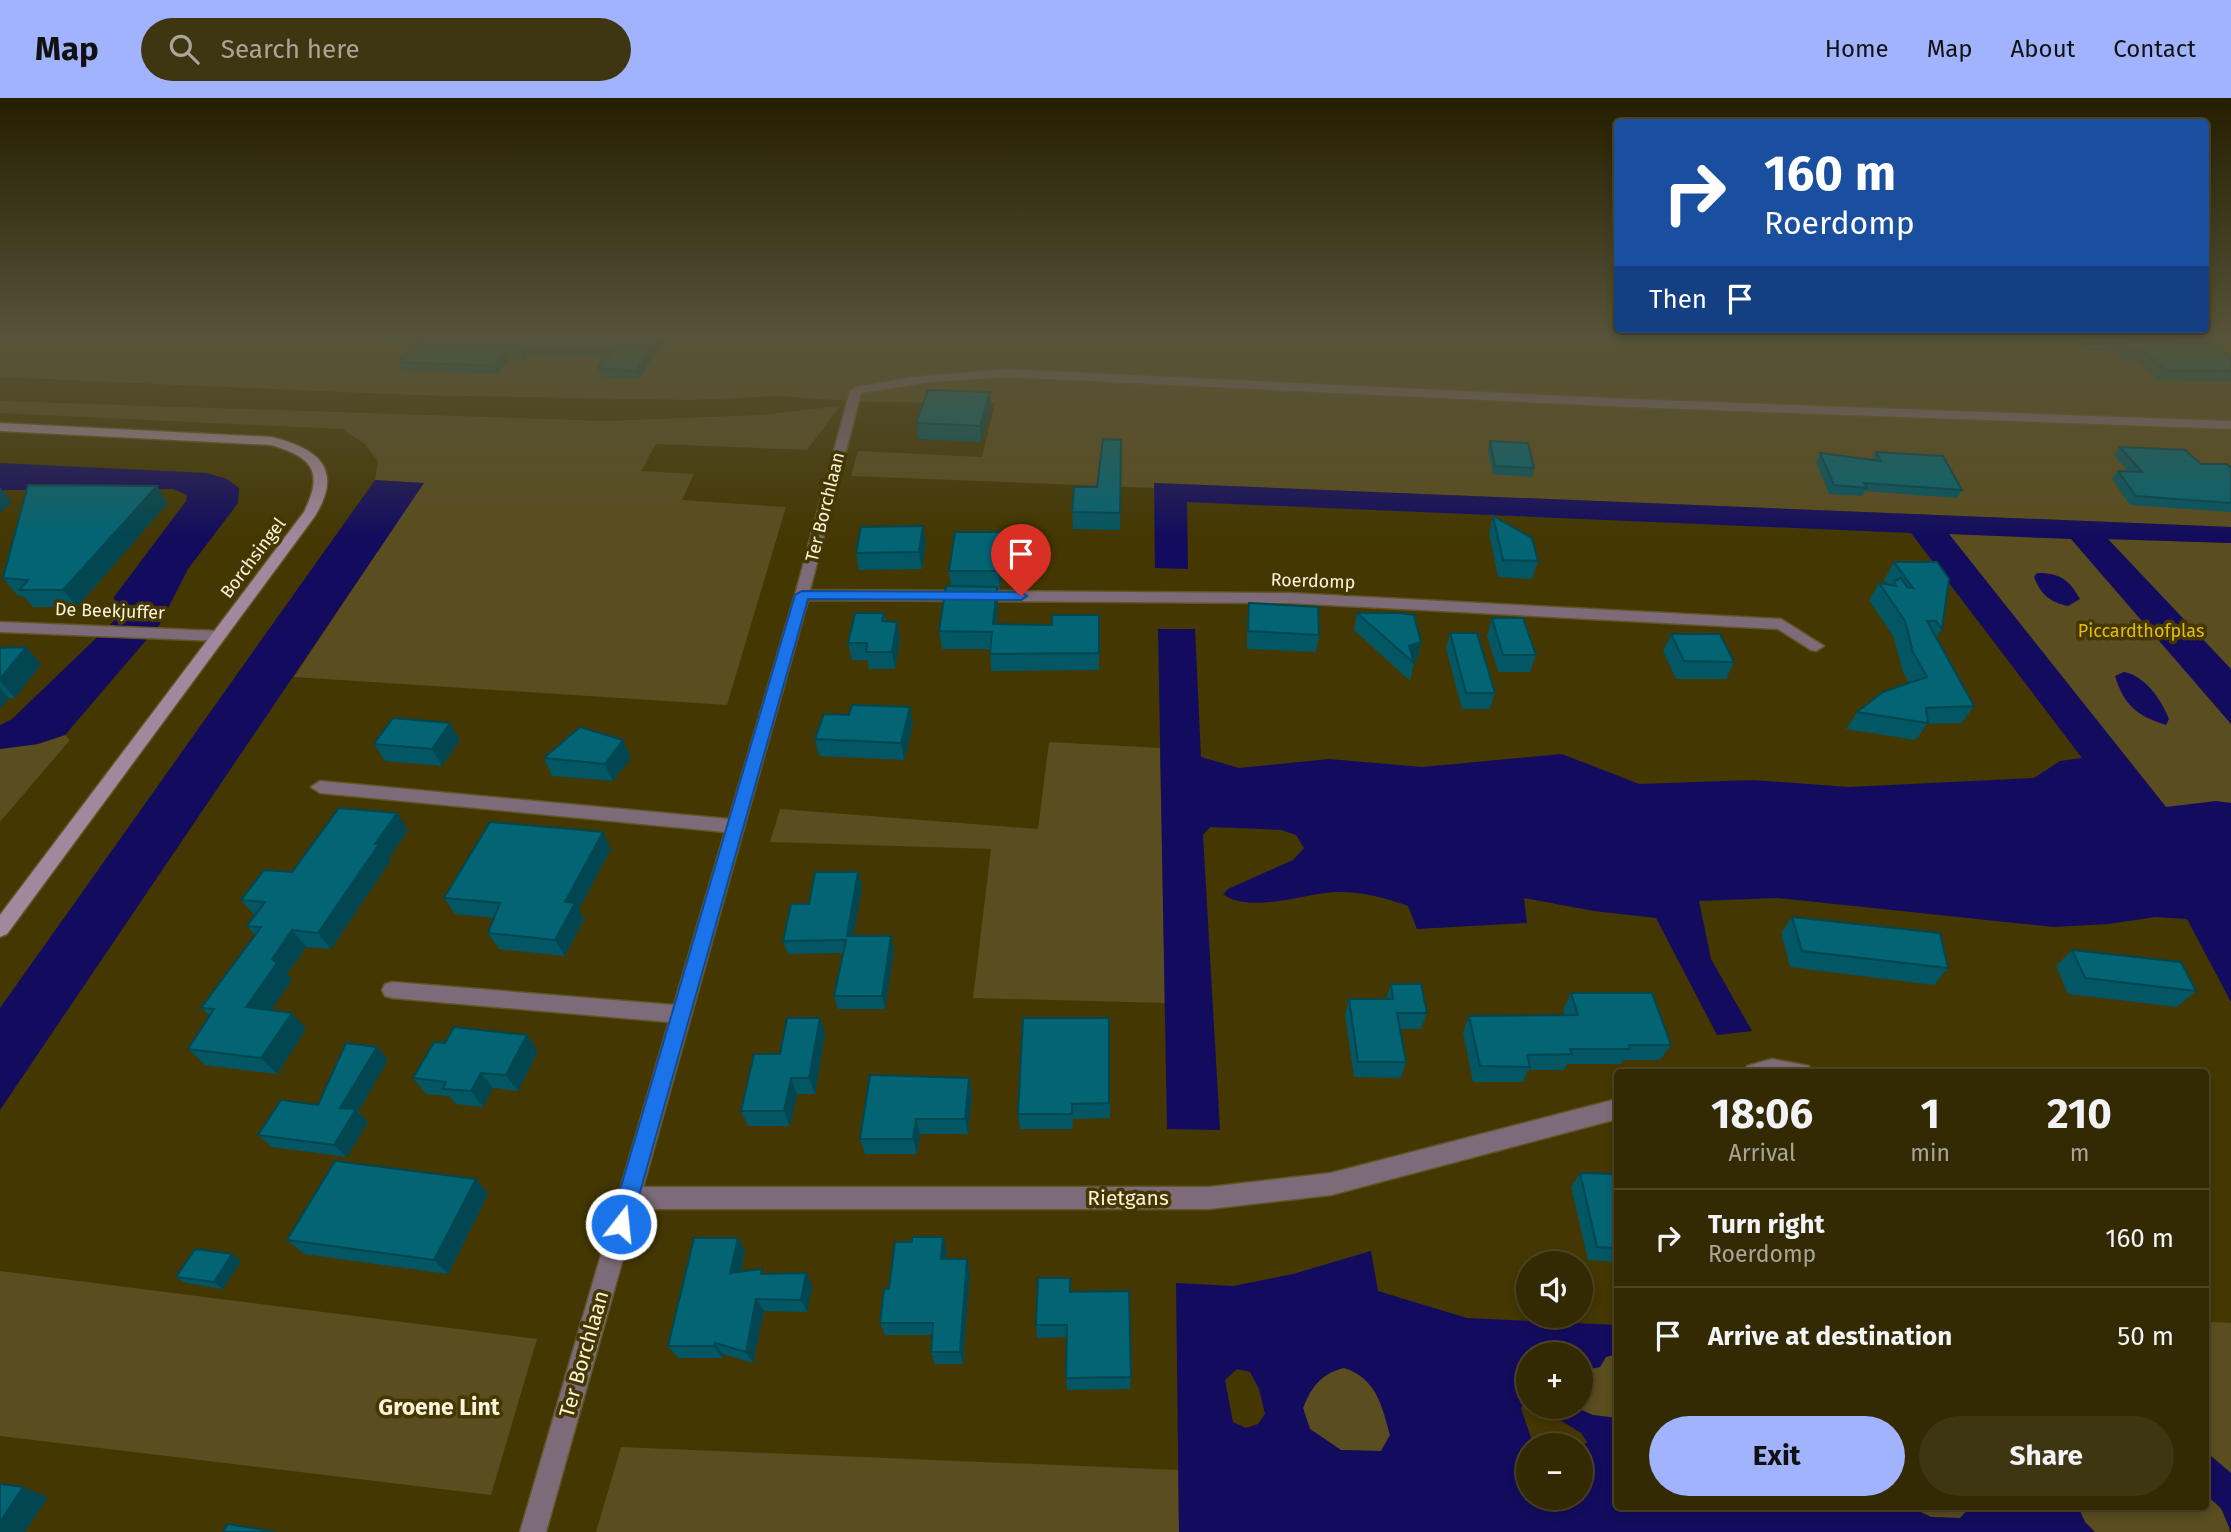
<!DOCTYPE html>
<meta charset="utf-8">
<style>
:root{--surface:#332902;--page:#3e3511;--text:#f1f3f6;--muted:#a9a699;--line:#4e4524;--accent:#a1b3fd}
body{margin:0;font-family:"Fira Sans",sans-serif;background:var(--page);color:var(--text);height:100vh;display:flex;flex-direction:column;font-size:26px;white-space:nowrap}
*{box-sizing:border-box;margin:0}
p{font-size:23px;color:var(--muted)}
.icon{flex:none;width:38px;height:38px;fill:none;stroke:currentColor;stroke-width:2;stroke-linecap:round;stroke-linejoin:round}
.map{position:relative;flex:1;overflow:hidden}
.drawer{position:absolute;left:1614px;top:971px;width:595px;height:441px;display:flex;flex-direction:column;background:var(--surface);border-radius:7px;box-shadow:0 4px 10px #0003,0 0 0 2px var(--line)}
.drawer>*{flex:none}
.hud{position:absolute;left:1614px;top:21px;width:595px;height:214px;border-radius:7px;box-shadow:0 4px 10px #0003,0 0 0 2px var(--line);background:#1a4fa0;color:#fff;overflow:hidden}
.buttons{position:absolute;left:1516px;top:1153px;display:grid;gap:14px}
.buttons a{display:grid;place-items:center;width:77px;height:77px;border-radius:50%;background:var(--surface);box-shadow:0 4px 10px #0003,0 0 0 2px var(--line);font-size:35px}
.pin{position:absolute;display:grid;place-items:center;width:60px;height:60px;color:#fff;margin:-72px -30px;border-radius:50% 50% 50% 0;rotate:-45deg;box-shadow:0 0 7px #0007}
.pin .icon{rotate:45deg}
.me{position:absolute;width:77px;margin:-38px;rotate:16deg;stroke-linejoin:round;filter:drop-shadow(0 0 5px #0008)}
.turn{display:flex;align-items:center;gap:24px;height:147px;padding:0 35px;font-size:32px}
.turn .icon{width:91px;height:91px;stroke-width:2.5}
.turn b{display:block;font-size:49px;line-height:60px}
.then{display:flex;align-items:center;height:66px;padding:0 35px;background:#0003;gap:14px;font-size:26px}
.eta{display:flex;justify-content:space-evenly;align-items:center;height:119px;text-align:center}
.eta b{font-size:42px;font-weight:700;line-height:49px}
.primary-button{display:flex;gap:14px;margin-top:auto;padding:14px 35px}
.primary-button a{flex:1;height:80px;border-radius:42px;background:var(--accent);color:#111;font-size:28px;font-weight:700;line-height:80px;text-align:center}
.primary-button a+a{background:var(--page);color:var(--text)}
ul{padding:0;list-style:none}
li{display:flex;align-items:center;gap:21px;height:98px;padding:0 35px;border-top:2px solid var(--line)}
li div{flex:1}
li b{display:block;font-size:26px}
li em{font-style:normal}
header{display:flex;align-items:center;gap:42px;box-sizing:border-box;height:98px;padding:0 35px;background:var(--accent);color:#111}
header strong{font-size:33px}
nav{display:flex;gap:38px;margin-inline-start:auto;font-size:24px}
.search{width:490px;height:63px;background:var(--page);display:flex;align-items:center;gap:18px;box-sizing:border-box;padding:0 24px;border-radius:38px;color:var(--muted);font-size:26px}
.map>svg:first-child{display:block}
.green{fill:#5a4d1f}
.water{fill:#130c5e;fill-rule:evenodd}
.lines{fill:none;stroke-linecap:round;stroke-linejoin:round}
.street-casing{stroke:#615525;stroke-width:3}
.secondary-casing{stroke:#615525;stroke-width:3}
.street{fill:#7d6b79;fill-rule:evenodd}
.secondary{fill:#a3879d;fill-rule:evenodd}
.wall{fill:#035664}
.shaded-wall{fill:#024651}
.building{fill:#036474;stroke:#024651;stroke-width:2}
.route{fill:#1a73e8;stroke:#114b97;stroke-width:2}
.labels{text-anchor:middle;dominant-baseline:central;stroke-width:7;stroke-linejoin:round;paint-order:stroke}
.street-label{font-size:18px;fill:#fbf3da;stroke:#443702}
.park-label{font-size:18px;fill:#e4bd0c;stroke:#443702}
.near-street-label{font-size:21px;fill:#fbf3da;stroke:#443702}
.near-neighbourhood-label{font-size:23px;font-weight:bold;fill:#fbf3da;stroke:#443702}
</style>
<header>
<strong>Map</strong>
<div class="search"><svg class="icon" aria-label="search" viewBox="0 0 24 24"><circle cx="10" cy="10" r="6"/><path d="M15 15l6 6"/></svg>Search here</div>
<nav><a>Home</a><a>Map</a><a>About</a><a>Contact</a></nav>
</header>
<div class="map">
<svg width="2231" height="1434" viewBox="0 0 2231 1434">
<rect width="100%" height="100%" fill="#443702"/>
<path class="green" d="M0 239H2231V429L1155 385 1154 390 851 378 858 353 982 359 995 305 867 304 779 298 691 302 412 297 0 279Z
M0 303 607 323 762 317 840 308 807 352 656 346 641 373 694 376 682 402 786 409 727 607 294 579 423 385 375 382 378 363 365 346 342 331 0 315Z
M1948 436 2231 445V814L2166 709Z
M65 637 70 642 0 724V651L38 646Z
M1049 644 1160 650 1165 905 973 900 991 751 770 744 780 711 1038 731Z
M0 1173 537 1241 491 1397 0 1338Z
M2214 1224 2231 1225V1375L2205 1353V1226Z
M1613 1257 1617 1260V1320L1593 1317 1574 1309H1580V1273L1600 1269 1606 1259Z
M1344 1270C1376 1280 1382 1307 1390 1337L1381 1353 1341 1352 1310 1331 1303 1310C1311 1289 1322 1275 1344 1270Z
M621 1349 1178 1372 1179 1434H596Z
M2205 1396C2218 1407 2230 1417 2229 1434H2095L2085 1424 2078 1409H2205Z
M1910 1409H1970L1961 1420 1931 1419Z"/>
<path class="water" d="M0 365 207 375 227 381 239 390 238 405 188 471 160 526 65 637 38 646 0 651V627L12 621 114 523V499L186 403 187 397 173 391 0 392Z
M375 382 424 385 0 1012V910Z
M1154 385 2231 429V445L2108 441 2231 571V626L2071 441 1949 436 2166 709 2216 703 2231 705V904L2187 821 2156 819 2108 826 2054 829 1778 800 1699 803 1711 861 1752 933 1717 937 1656 820 1594 813 1524 800 1527 825 1417 831 1408 808C1384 799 1360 793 1334 794 1304 796 1249 816 1223 796L1228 791 1293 762 1304 750 1296 737 1281 732 1210 729 1203 737 1220 1032 1167 1031 1158 531H1195L1201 659 1239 670 1329 661 1422 669 1562 656 1639 686 1753 682 1849 689 2034 680 2060 663 2082 660 1911 435 1187 404 1188 471 1155 470Z
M2037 475C2059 475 2069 481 2080 501L2068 508C2050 504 2041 497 2034 479Z
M2124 574C2145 578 2161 601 2169 621L2166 627C2137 618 2124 607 2115 578Z
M1371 1153 1378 1193 1467 1220 1617 1227V1260L1613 1257 1606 1259 1600 1269 1580 1273V1256H1528V1304H1524L1521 1310 1532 1343 1542 1347 1528 1348V1400H1580V1351L1587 1344 1581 1335 1539 1309H1574L1593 1317 1617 1320V1409H1910L1931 1419 1960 1420 1970 1409H2078L2085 1424 2095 1434H1179L1176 1185 1233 1188 1293 1176ZM1344 1270C1376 1280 1382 1307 1390 1337L1381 1353 1341 1352 1310 1331 1303 1310C1311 1289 1322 1275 1344 1270ZM1237 1271 1250 1274 1259 1291 1265 1316 1258 1326 1246 1330 1233 1324 1225 1282Z
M2205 1353 2231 1375V1434L2221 1410 2205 1396Z"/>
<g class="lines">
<g class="street-casing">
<path id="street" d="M1006 271 1630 301 2231 323V331L1630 309 1006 279 931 284 861 295 810 492 1289 495 1781 521 1824 548 1816 553 1811 552 1778 531 1289 505 808 502 643 1089H1209L1331 1075 1617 1001V1021L1331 1097 1209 1111H637L546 1434H520L669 924 392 900 385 898 382 892 385 886 392 884 674 907 725 734 320 695 311 689 320 683 729 721 795 497 850 293 856 289 912 279Z
M0 524 219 533 227 538 219 543 0 534Z
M1772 961 1809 968 1812 975H1744L1747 968Z"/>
</g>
<g class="secondary-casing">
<path id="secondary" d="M0 325 272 339C318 351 344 370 315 418L7 836 0 839V817L304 414C324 374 313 359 271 347L0 333Z"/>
</g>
<use href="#street" class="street"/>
<use href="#secondary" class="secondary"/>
</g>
<path class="wall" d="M397 239H667L638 281 601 279 598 270 607 259 529 257 523 264 508 263 497 276 403 272 399 264 419 244 398 243Z
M2076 239H2161L2166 244 2231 260V284L2158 282 2136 262H2123L2115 254 2086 252Z
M990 294 991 311 981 344 918 341 916 325Z
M1121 342 1120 432 1073 431 1072 414 1097 389Z
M1490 343 1534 370 1532 379 1493 376 1488 352Z
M2120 349 2201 366 2231 370V414L2130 407 2112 381 2118 373H2128L2114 357Z
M1876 354 1962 392 1957 400 1865 393 1862 398 1829 396 1816 364 1820 355 1871 362Z
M168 405 77 509H33L23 498 17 497 3 480Z
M1493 418 1538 463 1532 481 1498 479 1489 435Z
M1003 434 1004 451 1000 491H997L998 506 997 526 1052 527 1099 517V572L991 573 990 551H942L939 533 951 488 949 473Z
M926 445 922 471 859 472 856 455Z
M1894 464 1942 531 1936 540 1974 608 1962 625 1927 626 1916 642 1846 631 1857 614 1909 585 1902 571 1894 540 1869 502 1879 485 1888 487 1884 482Z
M1249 505 1319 537 1316 554 1247 551V523Z
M884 515 886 524H897L900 541 895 571H869L867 562H852L848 545Z
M1357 515 1421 544 1417 561 1413 562 1414 565 1410 583 1354 532Z
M1492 520 1536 557 1530 574H1498L1487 538Z
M1450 535 1495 595 1490 611H1462L1446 551Z
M1671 536 1734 564 1726 581H1676L1663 553Z
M0 550 41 566 15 600H9L0 610Z
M910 609 913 627 904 662 819 658 815 641 849 617Z
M450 625 460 642 442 668 385 663 374 646Z
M544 660H631L613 683 552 678Z
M408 732 389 760 390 763 331 851 306 849 287 876 292 882 271 912 292 915 306 931 277 976 205 967 188 951 210 918 201 910 255 837 247 828 255 818 241 802 292 774Z
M611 751 579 811 584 821 565 858 499 851 488 835 494 820 455 816 444 800Z
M858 774 862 788 853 838 894 852 885 911H838L834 898 843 855 788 856 783 843 809 806Z
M1792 819 1948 870 1934 887 1790 869 1781 835Z
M2072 852 2196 893 2177 909 2068 896 2056 868Z
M1391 886 1427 915 1421 931H1400L1406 964 1401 980 1354 979 1345 917 1349 901H1386Z
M1571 895 1671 947 1660 962H1623L1621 966H1567L1564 972H1528L1523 984H1473L1463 934 1469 918 1564 917 1563 912Z
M820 920 825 936 815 996H797L790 1028H748L741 1013 780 956Z
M1109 920 1110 1020 1073 1021 1072 1031H1020L1018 1016Z
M377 949 388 962 358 1014 368 1024 347 1059 272 1049 258 1037 318 1007Z
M538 953 518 993 493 990 483 1009 456 1006 449 998 426 996 413 980Z
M969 980 972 995 968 1036H920L917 1056H865L860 1041Z
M1580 1075 1617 1076V1164L1588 1162 1571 1089Z
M488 1096 448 1176 304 1156 287 1142Z
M738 1140 745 1153 741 1174 765 1176 806 1175 812 1188 807 1214 764 1213 753 1265 723 1256V1260H678L668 1248Z
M947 1153 946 1161H967L970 1174 963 1266H935L931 1254 932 1237H885L880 1225 889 1191Z
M241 1163 223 1191 186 1185 176 1179Z
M1070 1194 1131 1279 1130 1291 1067 1292 1066 1280 1067 1239 1037 1240 1036 1227Z"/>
<path class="shaded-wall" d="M659 239H667L638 281 635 273Z
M526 249 529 257 523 264 520 256Z
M505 255 508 263 497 276 494 268Z
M990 294 991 311 981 344 980 328Z
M157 388 168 405 77 509 63 492Z
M0 389 12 404 0 415Z
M923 428 926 445 922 471 919 454Z
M1003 434 1004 451 1000 491 998 473Z
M997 489 998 506 995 544 993 526Z
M897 524 900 541 895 571 892 554Z
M1421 544 1417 561 1411 563 1409 548Z
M26 549 41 566 15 600 0 583V581Z
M0 590 9 600 1 610 0 609Z
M910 609 913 627 904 662 901 645Z
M450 625 460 642 442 668 432 651Z
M623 642 631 660 613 683 605 666Z
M397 715 408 732 389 760 390 763 331 851 318 835 375 746Z
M603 734 611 751 579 811 584 821 565 858 555 842 565 804Z
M858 774 862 788 851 852 847 838Z
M292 832 306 849 287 876 292 882 262 925 246 909 272 861Z
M891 838 894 852 885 911 882 898Z
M292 915 306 931 277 976 261 960Z
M820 920 825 936 815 996 809 980Z
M527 937 538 953 518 993 506 977Z
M377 949 388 962 358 1014 368 1024 347 1059 334 1047 340 1010Z
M481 975 493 990 483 1009 471 993Z
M791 980 797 996 790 1028 784 1013Z
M969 980 972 995 968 1036 965 1021Z
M916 1021 920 1036 917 1056 913 1041Z
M476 1081 488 1096 448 1176 434 1162Z
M943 1139 947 1153 945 1174 941 1161Z
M738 1140 745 1153 738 1188 730 1175Z
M232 1156 241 1163 223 1191 214 1184Z
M967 1161 970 1174 963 1266 960 1254Z
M806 1175 812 1188 807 1214 801 1202Z
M756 1201 764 1213 753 1265 746 1254Z
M715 1245 723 1256V1260L714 1248Z
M23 1389 48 1399 25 1434H0V1424Z"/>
<path class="building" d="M423 239H659L635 273 598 270 613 251 526 249 520 256 505 255 494 268 399 264Z
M2090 239H2161L2166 244 2213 245 2231 260V273L2165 272 2143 252H2129L2121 244 2092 242Z
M928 292 990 294 980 328 916 325Z
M1103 341 1121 342 1120 415 1072 414 1074 389H1097Z
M1490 343 1528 345 1534 370 1495 368Z
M2120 349 2185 352 2201 366H2227L2231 370V405L2136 398 2118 373 2142 374Z
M1876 354 1943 358 1962 392 1864 385 1867 390 1834 387 1820 355 1881 363Z
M28 387 157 388 63 492H19L28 482 3 480Z
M1493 418 1532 440 1538 463 1503 462Z
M923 428 919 454 856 455 861 429Z
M955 434H1003L998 473H949Z
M1894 464H1937L1949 481 1942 531 1936 523H1927L1974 608 1926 610 1928 625 1857 614 1883 594 1927 579 1913 554 1905 523 1879 485 1896 488 1894 483 1901 480 1907 489 1913 490Z
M946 488 997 489 993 526 1052 527V517H1099V555L990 556 992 534 939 533Z
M1249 505 1318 509 1319 537 1248 533Z
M855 515H884L882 523 897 524 892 554H866L867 545H848Z
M1357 515H1399L1414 517 1421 544 1409 548 1414 565Z
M1492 520H1523L1536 557H1503Z
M1450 535H1477L1495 595H1466Z
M1671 536H1720L1734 564 1684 563Z
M26 549 0 581V550Z
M852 607 910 609 901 645 815 641 824 616 849 617Z
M393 620 450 625 432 651 374 646Z
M580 629 623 642 605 666 544 660Z
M339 710 397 715 375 746H379L318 835 292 832 272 861 277 865 246 909 292 915 261 960 188 951 214 911 201 910 261 829 247 828 265 804 241 802 264 772 292 774Z
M490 724 603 734 565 804 575 805 555 842 488 835 500 805 444 800Z
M815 774H858L847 838H891L882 898H834L846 842 783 843 791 806H809Z
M1792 819 1940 835 1948 870 1802 853Z
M2072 852 2181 864 2196 893 2085 880Z
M1391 886H1421L1427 915H1397L1406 964H1358L1349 901H1393Z
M1571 895H1652L1671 947H1629L1630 951H1570L1572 956 1527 957 1530 969 1480 968 1469 918 1578 917Z
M787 920H820L809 980H791L784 1013H741L754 956H780Z
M1023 920H1109V1005L1072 1006V1016H1018Z
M454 929 527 937 506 977 481 975 471 993 443 991 446 984 413 980 434 944 445 945Z
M346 945 377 949 340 1010 356 1011 334 1047 258 1037 281 1002 318 1007Z
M870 977 969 980 965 1021H916L913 1041H860Z
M335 1063 476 1081 434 1162 287 1142Z
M1580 1075 1617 1076V1150L1597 1149Z
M912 1139H943L941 1161H967L960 1254H931L933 1225H880L884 1191H889L895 1144H912Z
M694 1140H738L730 1175 762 1171 761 1176 806 1175 801 1202 756 1201 746 1254 715 1245 714 1248H668Z
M195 1151 232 1156 214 1184 176 1179Z
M1038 1180H1070V1194L1129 1193 1131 1279 1066 1280 1067 1227H1036Z
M0 1386 23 1389 0 1424Z
M228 1426 276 1434H223Z"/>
<linearGradient id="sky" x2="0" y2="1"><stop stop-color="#251e01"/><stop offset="0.54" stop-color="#565339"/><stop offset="1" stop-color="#565339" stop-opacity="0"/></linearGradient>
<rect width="2231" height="440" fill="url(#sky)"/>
<path class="route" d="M802 493 1021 494 1027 498 1021 502 808 501 631 1126 628 1133 621 1136 613 1133 610 1126 795 497Z"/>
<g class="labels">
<g class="street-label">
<text transform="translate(825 409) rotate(-76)">Ter Borchlaan</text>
<text transform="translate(253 460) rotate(-53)">Borchsingel</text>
<text transform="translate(1313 483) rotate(2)">Roerdomp</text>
<text transform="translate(110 513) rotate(2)">De Beekjuffer</text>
</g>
<g class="park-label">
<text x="2141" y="533">Piccardthofplas</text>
</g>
<g class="near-street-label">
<text x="1128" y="1100">Rietgans</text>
<text transform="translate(584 1256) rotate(-74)">Ter Borchlaan</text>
</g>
<g class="near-neighbourhood-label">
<text x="439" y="1309">Groene Lint</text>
</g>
</g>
</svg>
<div class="buttons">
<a><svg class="icon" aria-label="sound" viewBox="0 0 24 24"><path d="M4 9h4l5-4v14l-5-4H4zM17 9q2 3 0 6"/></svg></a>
<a>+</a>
<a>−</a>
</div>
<div class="pin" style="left:1021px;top:498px;background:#d93025"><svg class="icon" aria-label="arrive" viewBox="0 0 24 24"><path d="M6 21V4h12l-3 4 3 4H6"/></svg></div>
<svg class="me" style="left:621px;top:1126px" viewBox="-20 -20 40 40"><circle r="17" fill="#1a73e8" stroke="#fff" stroke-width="3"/><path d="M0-11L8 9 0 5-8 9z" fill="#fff"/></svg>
<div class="hud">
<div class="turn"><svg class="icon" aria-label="right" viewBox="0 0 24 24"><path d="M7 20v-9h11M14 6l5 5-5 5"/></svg><div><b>160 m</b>Roerdomp</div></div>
<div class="then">Then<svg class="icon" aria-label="arrive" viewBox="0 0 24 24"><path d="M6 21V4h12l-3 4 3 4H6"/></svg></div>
</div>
<section class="drawer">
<div class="eta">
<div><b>18:06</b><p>Arrival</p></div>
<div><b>1</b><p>min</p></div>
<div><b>210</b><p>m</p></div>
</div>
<ul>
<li><svg class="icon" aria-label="right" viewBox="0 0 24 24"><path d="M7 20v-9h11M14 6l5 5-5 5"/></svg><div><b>Turn right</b><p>Roerdomp</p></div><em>160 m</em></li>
<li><svg class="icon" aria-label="arrive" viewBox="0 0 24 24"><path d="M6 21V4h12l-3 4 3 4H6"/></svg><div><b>Arrive at destination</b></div><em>50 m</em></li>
</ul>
<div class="primary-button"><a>Exit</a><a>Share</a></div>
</section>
</div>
